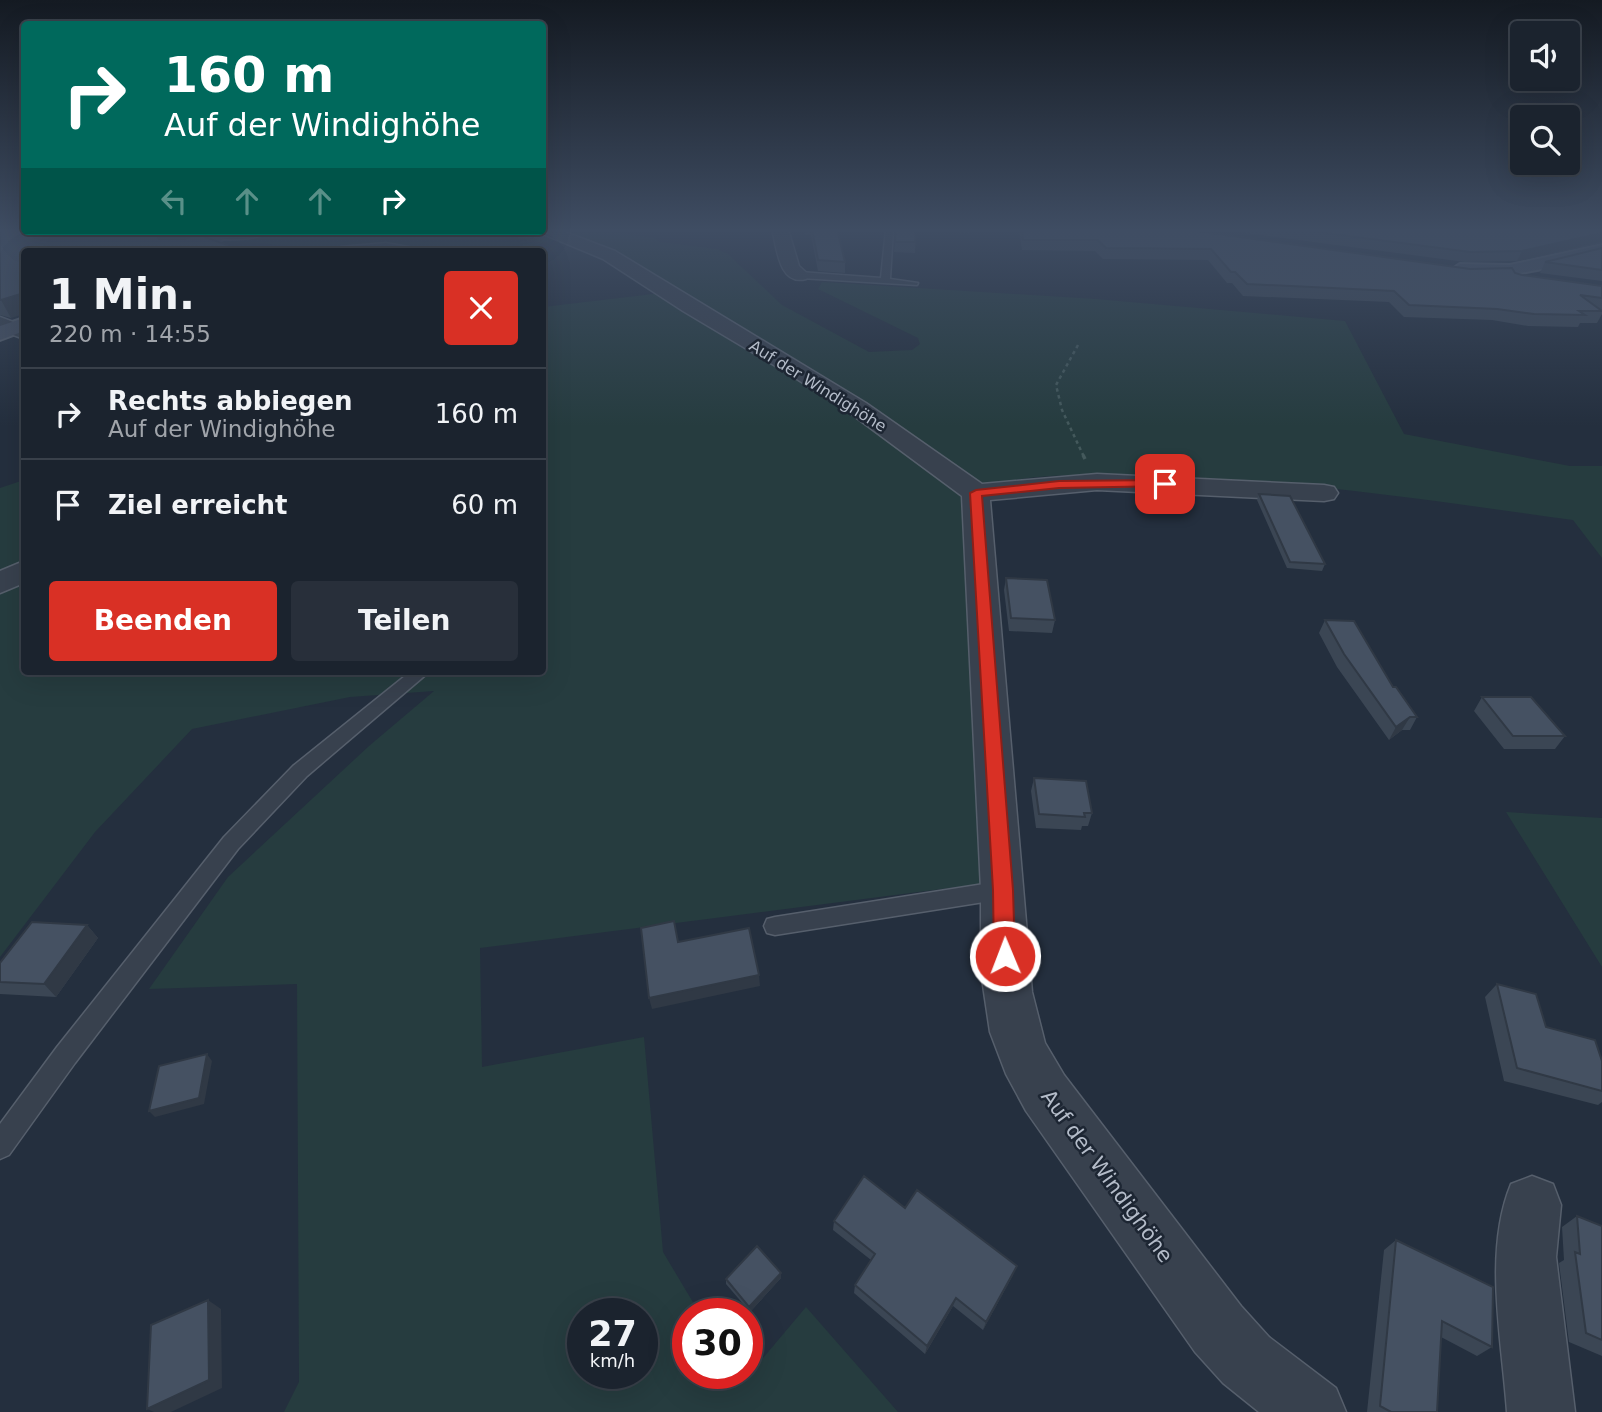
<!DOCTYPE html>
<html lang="de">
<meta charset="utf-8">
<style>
:root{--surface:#1b232e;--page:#282f3a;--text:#f1f3f6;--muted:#a0a4aa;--line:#39404a;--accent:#d93025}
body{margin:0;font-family:"DejaVu Sans",sans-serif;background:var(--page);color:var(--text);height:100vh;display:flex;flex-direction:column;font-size:26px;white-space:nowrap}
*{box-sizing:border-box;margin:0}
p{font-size:23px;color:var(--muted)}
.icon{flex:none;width:38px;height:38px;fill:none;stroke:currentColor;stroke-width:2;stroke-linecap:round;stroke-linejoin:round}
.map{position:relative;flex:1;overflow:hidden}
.side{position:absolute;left:21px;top:248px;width:525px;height:427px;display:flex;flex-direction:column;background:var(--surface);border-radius:7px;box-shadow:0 7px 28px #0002,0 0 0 2px var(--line)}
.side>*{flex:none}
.banner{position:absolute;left:21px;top:21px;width:525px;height:214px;border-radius:7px;box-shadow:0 7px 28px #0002,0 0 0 2px var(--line);background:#00695c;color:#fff;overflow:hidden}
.tools{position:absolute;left:1510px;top:21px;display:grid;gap:14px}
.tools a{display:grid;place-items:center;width:70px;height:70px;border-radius:7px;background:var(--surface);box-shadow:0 7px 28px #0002,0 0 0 2px var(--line);font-size:35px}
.speed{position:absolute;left:567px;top:1298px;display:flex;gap:14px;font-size:35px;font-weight:700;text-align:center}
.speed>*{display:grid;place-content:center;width:91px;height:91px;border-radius:50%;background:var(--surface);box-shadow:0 7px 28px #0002,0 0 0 2px var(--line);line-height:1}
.speed small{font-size:18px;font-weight:400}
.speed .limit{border:10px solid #d22;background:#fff;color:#111}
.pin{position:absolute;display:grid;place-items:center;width:60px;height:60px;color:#fff;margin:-30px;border-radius:14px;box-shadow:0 4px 10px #0006}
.me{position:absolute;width:77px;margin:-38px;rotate:359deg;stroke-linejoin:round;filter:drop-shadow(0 0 5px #0008)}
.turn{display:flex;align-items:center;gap:24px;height:147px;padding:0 28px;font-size:32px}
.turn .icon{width:91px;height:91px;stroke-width:2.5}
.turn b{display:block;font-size:49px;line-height:60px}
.lanes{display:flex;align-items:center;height:66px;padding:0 28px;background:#0003;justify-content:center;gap:35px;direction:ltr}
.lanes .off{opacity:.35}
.round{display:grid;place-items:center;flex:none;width:74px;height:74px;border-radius:7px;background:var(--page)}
.summary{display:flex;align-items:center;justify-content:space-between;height:119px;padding:0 28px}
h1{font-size:42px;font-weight:700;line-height:52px}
.action{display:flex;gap:14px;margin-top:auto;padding:14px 28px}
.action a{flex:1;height:80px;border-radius:7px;background:var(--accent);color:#fff;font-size:28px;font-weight:700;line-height:80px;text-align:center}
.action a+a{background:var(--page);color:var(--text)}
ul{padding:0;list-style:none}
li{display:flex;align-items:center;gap:21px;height:91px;padding:0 28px;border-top:2px solid var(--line)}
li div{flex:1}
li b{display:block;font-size:26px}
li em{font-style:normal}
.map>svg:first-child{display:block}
.green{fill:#263c3f;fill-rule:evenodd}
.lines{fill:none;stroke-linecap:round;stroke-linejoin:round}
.lane-casing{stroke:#565f6c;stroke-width:3}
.street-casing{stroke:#565f6c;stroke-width:3}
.secondary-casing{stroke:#565f6c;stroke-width:4}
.path-far1{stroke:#44595c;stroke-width:2.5;stroke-dasharray:3.5 3.5;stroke-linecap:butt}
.path{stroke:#44595c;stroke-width:3.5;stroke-dasharray:4.5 4.5;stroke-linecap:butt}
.lane{fill:#38414e;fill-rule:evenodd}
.street{fill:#38414e;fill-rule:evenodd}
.secondary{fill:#465061;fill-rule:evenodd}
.wall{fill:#3b4654}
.shaded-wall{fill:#303945}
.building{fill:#455162;stroke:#303945;stroke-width:2}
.route{fill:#d93025;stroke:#8d1f18;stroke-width:2}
.labels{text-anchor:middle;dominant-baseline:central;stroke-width:5;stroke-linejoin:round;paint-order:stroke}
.far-street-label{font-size:16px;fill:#b4bcc9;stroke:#1d2633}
.near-street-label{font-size:21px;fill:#b4bcc9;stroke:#1d2633}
</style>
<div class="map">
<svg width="1602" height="1412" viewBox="0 0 1602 1412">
<rect width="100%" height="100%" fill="#242f3e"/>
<path class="green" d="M543 229H593L654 238 660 242 717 249 728 254 782 305 869 352 912 350 920 344 918 338 818 289 822 282 1096 299 1345 321 1404 434 1570 466H1602V558L1573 520C1420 499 1269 476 1114 475 1067 475 1011 473 969 495L989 883 480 948 482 1067 644 1037 663 1252 700 1314H688V1374H735L742 1383 806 1307 898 1412H284L299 1382 297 984 149 989 228 877 369 746 434 691 350 697 192 729 95 832 0 957V488L24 480V672H542L543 307 653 294 673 289 595 242 572 236 508 252H357L215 239 237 231H542ZM583 1314H642V1374H583Z
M1506 812 1602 818V967Z"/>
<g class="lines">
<g class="lane-casing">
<path id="lane" d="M886 229 893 230 890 279 918 283 917 285 800 278 796 275 800 272 881 278Z
M186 231H197L214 238 207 240Z
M410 672H429L307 776 238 849 75 1063 9 1155 0 1159V1124L57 1047 224 837 293 766Z
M1003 881 1011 884 1014 890 1011 896 1003 899 775 935 767 933 764 926 767 919 775 917Z"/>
</g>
<g class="street-casing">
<path id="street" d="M542 229H557L615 251 866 403 982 484 1097 474 1324 485 1334 487 1338 493 1334 499 1324 501 1097 490 990 500 1032 992 1045 1043 1064 1075 1241 1306 1269 1337 1336 1388 1346 1412H1259L1223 1383 1195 1352 1026 1111 1006 1074 990 1032 981 972V890L962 496 850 413 789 374 683 311 603 259 536 231H542Z
M772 229H788L799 266 809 275 806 279C779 286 777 248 772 229Z
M214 231H270C262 239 218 243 210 235Z
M386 243 413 248 416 252H332L341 247Z
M0 317 24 326V339L0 330Z
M24 561V583L0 593V571Z
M1532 1176 1553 1184 1561 1205 1556 1257 1575 1412H1507C1502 1340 1483 1252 1511 1184Z"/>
</g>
<g class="secondary-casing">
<path id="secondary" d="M213 231H236L234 235 191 252H166L169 248Z
M1602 245V255C1575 261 1468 291 1451 270L1460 264 1510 265Z
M24 318V331L0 340V326Z"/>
</g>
<path class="path-far1" d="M1078 345 1056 385 1062 410 1084 457"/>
<path class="path" d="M1083 455 1087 463"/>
<use href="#lane" class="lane"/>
<use href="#street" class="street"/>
<use href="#secondary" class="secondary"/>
</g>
<path class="wall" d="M0 229 159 239 227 245 230 252H24L11 318 0 315Z
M804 229H837L845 262V273L818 271 811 235H805Z
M893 229H972L971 233 916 231 915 253 894 252 896 230Z
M1019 229H1182L1470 269 1515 273 1522 275 1602 286V314L1597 323H1580L1578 327 1528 326 1492 320 1404 317 1389 302 1243 296 1232 283H1227L1208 260 1103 259 1095 251 1022 250Z
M1216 229H1602V243L1517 261 1465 262Z
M1602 248V281L1540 273 1545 262Z
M1259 494 1325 564 1322 571 1287 568 1257 500Z
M1006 578 1055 620 1052 633 1009 631 1004 590Z
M1325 620 1393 687 1417 717 1410 730H1402L1389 740 1337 667 1319 633Z
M1482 697 1565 736 1555 749H1504L1474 711Z
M1034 778 1092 813 1088 826H1082L1081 830 1036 828 1031 791Z
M87 925 98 938 56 997 0 994V963Z
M1497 984 1546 1027 1602 1061V1102L1598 1105 1504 1081 1485 997Z
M905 1208 1013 1275 983 1330 953 1306 925 1354 854 1293 855 1285 871 1260 833 1230 834 1221Z
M1577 1216 1602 1226V1356L1569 1342 1559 1263 1564 1260 1562 1227Z
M1396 1240 1492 1347 1477 1356 1441 1337 1437 1412H1367L1384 1250Z
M781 1273V1278L750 1312 726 1284V1279Z"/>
<path class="shaded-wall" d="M1602 233 1601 242 1517 261 1522 251Z
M227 245 230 252H209Z
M24 293V314L11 318 1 300Z
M1410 717 1402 730 1389 740 1396 727Z
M87 925 98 938 56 997 44 984Z
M759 975 760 986 652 1009 649 998Z
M207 1054 212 1061 204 1104 155 1117 149 1111Z
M1017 1266 1013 1275 983 1330 986 1322Z
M781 1273V1278L750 1312 749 1307Z
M956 1298 953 1306 925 1354 927 1346Z
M208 1300 221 1309 222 1388 171 1412H154L147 1409Z"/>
<path class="building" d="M0 229H24V231H138L145 234 157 235 159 239H185L197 234 227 245 209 252H24V293L1 300H0Z
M812 229H837L845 262 818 260Z
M896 229H916L915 242H895Z
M1022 229H1182L1470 269 1512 268 1515 273 1522 275 1602 286V298L1580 295 1602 311H1579L1585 315 1534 314 1497 309 1409 305 1394 291 1247 284 1235 272H1231L1211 249 1106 248 1098 240H1023Z
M1295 229H1602V233L1522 251 1470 252Z
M1602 248V270L1545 262Z
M1259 494 1290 496 1325 564 1290 562Z
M1006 578 1047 580 1055 620 1011 618Z
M1325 620 1354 621 1393 687H1396L1417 717H1410L1396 727 1344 654Z
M1482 697H1531L1565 736H1513Z
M1034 778 1086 781 1092 813H1084L1085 817 1039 814Z
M674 921 678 942 749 928 759 975 649 998 641 928Z
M32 922 87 925 44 984 0 982V963Z
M1497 984 1536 994 1546 1027 1595 1040 1602 1061V1091L1517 1068Z
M207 1054 199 1098 149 1111 159 1066Z
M864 1176 905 1208 917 1190 1017 1266 986 1322 956 1298 927 1346 855 1285 875 1254 834 1221Z
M1577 1216 1602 1226V1340L1586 1333 1575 1252 1580 1254Z
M1396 1240 1493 1287 1492 1347 1442 1321 1437 1412H1391L1380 1406Z
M757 1246 781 1273 749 1307 726 1279Z
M208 1300 209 1380 147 1409 151 1325Z"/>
<linearGradient id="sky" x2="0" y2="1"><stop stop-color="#141a22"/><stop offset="0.54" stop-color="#3f4d63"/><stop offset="1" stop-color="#3f4d63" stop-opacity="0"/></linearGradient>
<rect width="1602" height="426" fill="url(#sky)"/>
<path class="route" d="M1165 480 1171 484 1169 486 1059 488 982 496 1013 890 1015 956 1012 962 1005 965 997 962 994 956 993 890 970 493 976 490 1059 481Z"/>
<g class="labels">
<g class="far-street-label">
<text transform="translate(818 386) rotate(32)">Auf der Windighöhe</text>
</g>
<g class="near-street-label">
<text transform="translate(1107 1176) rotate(54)">Auf der Windighöhe</text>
</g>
</g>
</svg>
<div class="tools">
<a><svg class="icon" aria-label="sound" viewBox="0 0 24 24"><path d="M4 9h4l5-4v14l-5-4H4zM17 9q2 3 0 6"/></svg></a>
<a><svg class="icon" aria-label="search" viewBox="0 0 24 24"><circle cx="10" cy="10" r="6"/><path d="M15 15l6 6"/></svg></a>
</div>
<div class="speed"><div>27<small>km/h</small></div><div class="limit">30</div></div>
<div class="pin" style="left:1165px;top:484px;background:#d93025"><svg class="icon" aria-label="arrive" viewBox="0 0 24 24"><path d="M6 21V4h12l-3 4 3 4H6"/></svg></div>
<svg class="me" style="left:1005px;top:956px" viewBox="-20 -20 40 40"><circle r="17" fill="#d93025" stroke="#fff" stroke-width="3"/><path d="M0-11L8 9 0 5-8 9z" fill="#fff"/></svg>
<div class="banner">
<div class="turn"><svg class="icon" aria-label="right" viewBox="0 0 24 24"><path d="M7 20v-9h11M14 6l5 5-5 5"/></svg><div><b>160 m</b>Auf der Windighöhe</div></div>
<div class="lanes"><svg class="icon off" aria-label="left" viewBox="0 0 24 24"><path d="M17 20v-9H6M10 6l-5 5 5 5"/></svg><svg class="icon off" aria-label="ahead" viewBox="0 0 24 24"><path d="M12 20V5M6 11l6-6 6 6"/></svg><svg class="icon off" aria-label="ahead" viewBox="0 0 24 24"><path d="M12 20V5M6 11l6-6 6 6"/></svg><svg class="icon" aria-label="right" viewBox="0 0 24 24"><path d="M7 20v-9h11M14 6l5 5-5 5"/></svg></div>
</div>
<section class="side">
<div class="summary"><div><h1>1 Min.</h1><p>220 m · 14:55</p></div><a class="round" style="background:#d93025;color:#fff"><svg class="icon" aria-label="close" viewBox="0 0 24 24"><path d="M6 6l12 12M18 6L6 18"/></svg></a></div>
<ul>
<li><svg class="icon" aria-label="right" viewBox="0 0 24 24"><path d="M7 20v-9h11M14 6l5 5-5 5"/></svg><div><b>Rechts abbiegen</b><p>Auf der Windighöhe</p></div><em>160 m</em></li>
<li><svg class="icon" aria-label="arrive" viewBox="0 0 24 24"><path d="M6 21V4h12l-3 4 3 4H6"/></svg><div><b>Ziel erreicht</b></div><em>60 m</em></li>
</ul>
<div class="action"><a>Beenden</a><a>Teilen</a></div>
</section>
</div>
